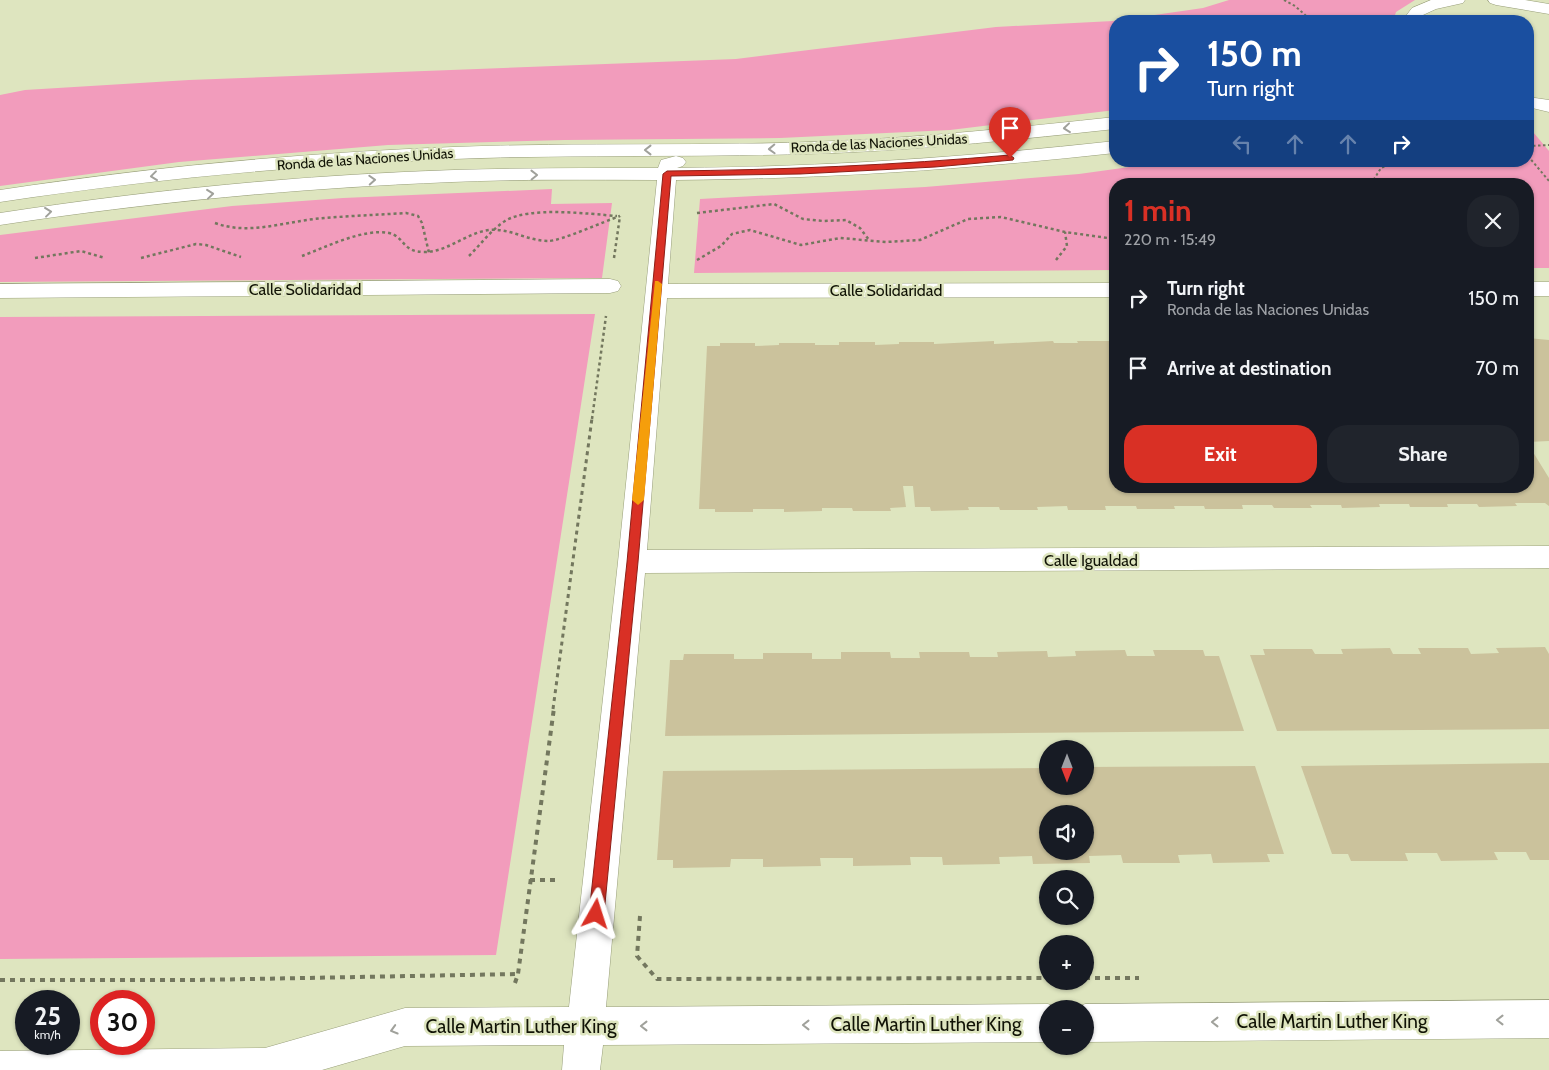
<!DOCTYPE html>
<meta charset="utf-8">
<style>
:root{--surface:#171b24;--page:#20242c;--text:#f1f3f6;--muted:#9ea1a6;--accent:#d93025}
body{margin:0;font-family:Cabin,sans-serif;background:var(--page);color:var(--text);height:100vh;display:flex;flex-direction:column;font-size:19px;white-space:nowrap}
*{box-sizing:border-box;margin:0}
p{font-size:16px;color:var(--muted)}
.icon{flex:none;width:28px;height:28px;fill:none;stroke:currentColor;stroke-width:2;stroke-linecap:round;stroke-linejoin:round}
.map{position:relative;flex:1;overflow:hidden}
.panel{position:absolute;left:1109px;top:178px;width:425px;height:315px;display:flex;flex-direction:column;background:var(--surface);border-radius:20px;box-shadow:0 1px 4px #0004}
.panel>*{flex:none}
.hud{position:absolute;left:1109px;top:15px;width:425px;height:152px;border-radius:20px;box-shadow:0 1px 4px #0004;background:#1a4fa0;color:#fff;overflow:hidden}
.needle{width:32px;rotate:180deg}
.fabs{position:absolute;left:1039px;top:740px;display:grid;gap:10px}
.fabs a{display:grid;place-items:center;width:55px;height:55px;border-radius:50%;background:var(--surface);box-shadow:0 1px 4px #0004;font-size:25px}
.speed{position:absolute;left:15px;top:990px;display:flex;gap:10px;font-size:25px;font-weight:700;text-align:center}
.speed>*{display:grid;place-content:center;width:65px;height:65px;border-radius:50%;background:var(--surface);box-shadow:0 1px 4px #0004;line-height:1}
.speed small{font-size:12px;font-weight:400}
.speed .limit{border:8px solid #d22;background:#fff;color:#111}
.pin{position:absolute;display:grid;place-items:center;width:42px;height:42px;color:#fff;margin:-51px -21px;border-radius:50% 50% 50% 0;rotate:-45deg;box-shadow:0 0 5px #0007}
.pin .icon{rotate:45deg}
.me{position:absolute;width:55px;margin:-28px;rotate:6deg;stroke-linejoin:round;filter:drop-shadow(0 0 4px #0008)}
.turn{display:flex;align-items:center;gap:18px;height:105px;padding:0 15px;font-size:22px}
.turn .icon{width:65px;height:65px;stroke-width:2.5}
.turn b{display:block;font-size:35px;line-height:42px}
.lanes{display:flex;align-items:center;height:48px;padding:0 15px;background:#0003;justify-content:center;gap:25px;direction:ltr}
.lanes .off{opacity:.35}
.round{display:grid;place-items:center;flex:none;width:52px;height:52px;border-radius:20px;background:var(--page)}
.overview{display:flex;align-items:center;justify-content:space-between;height:85px;padding:0 15px}
h1{font-size:30px;font-weight:800;line-height:38px;color:var(--accent)}
.action{display:flex;gap:10px;margin-top:auto;padding:10px 15px}
.action a{flex:1;height:58px;border-radius:20px;background:var(--accent);color:#fff;font-size:20px;font-weight:800;line-height:58px;text-align:center}
.action a+a{background:var(--page);color:var(--text)}
ul{padding:0;list-style:none}
li{display:flex;align-items:center;gap:15px;height:70px;padding:0 15px}
li div{flex:1}
li b{display:block;font-size:19px}
li em{font-style:normal}
.map>svg:first-child{display:block}
.green{fill:#f29cbc}
.building{fill:#cbc29c;fill-rule:evenodd}
.lines{fill:none;stroke-linecap:round;stroke-linejoin:round}
.minor-casing{stroke:#989e7a;stroke-width:1}
.path-far3{stroke:#73775e;stroke-width:2;stroke-dasharray:2.5 2.5;stroke-linecap:butt}
.path-far2{stroke:#73775e;stroke-width:2.5;stroke-dasharray:3 3;stroke-linecap:butt}
.path-far1{stroke:#73775e;stroke-width:3;stroke-dasharray:4 4;stroke-linecap:butt}
.path{stroke:#73775e;stroke-width:4;stroke-dasharray:5 5;stroke-linecap:butt}
.minor{fill:#fff;fill-rule:evenodd}
.oneway{stroke:#a0a19b}
.route{fill:#d93025;stroke:#8d1f18}
.slow{fill:#f59e0b}
.labels{text-anchor:middle;dominant-baseline:central;stroke-width:5;stroke-linejoin:round;paint-order:stroke}
.far-street-label{font-size:14px;fill:#111306;stroke:#dee5bf}
.street-label{font-size:16px;fill:#111306;stroke:#dee5bf}
.near-street-label{font-size:19px;fill:#111306;stroke:#dee5bf}
</style>
<div class="map">
<svg width="1549" height="1070" viewBox="0 0 1549 1070">
<rect width="100%" height="100%" fill="#dee5bf"/>
<path class="green" d="M1229 0H1415L1396 12 1393 21H1115V110L1107 111 950 130 780 138 565 140 388 145 179 162 0 186V95L25 90 189 80 736 59 996 27 1113 21 1203 8Z
M1528 126 1549 151V268H1528V184H1115V270L694 273 700 199 925 187 1079 174 1173 161H1528Z
M552 189 551 204 612 203 602 278 0 282V235L232 206 343 198Z
M595 314 496 955 0 959V317Z"/>
<path class="building" d="M1528 338 1549 340V441L1528 442Z
M994 341V344L1053 341 1054 343H1078L1077 341H1112L1115 343V486H1528V444L1549 478V506L1545 503H1515L1517 506 1479 507 1477 504H1447L1448 507H1410L1409 504H1379L1380 507 1342 508 1341 505H1310L1312 508H1274L1272 505H1242L1243 509H1205L1204 506H1174L1175 509H1137L1136 506H1105L1106 510H1068L1067 506 1037 507 1038 510H1000L999 507H968L969 510 931 511 930 507H915L913 486H903L906 507 890 508 891 511H853L852 508H822V511L784 512V509H753V512H715V509H699L707 346H720V343H755V346L779 345V343H815V345H839V342H875V345L899 344V342H934V344Z
M1545 647 1549 654V729L1277 731 1250 655H1265L1263 649H1312L1315 654H1343L1341 649 1390 648 1393 654H1421L1418 648H1468L1471 654 1499 653 1496 648Z
M1125 650 1127 656H1155L1153 650H1203L1205 656H1219L1244 731 665 736 670 660H683L684 654H734V659H763V653H812V659H841V652H890L891 658H920L919 652H969L970 657H998L997 652 1047 651 1048 657 1076 656 1075 651Z
M1549 763V860H1530L1526 852H1494L1498 860 1441 861 1437 853H1405L1408 861H1351L1348 854H1332L1301 766Z
M1255 766 1284 854H1267L1270 862 1213 863 1211 854 1178 855 1180 863H1123L1121 855 1089 856 1090 863 1033 864 1032 856 999 857 1000 864 943 865 942 857H910L911 865 853 866V858H820L821 866 763 867V859H731L730 867 673 868V860H657L663 771 1048 768V786H1085V767ZM1048 814H1085V851H1048Z"/>
<g class="lines">
<g class="minor-casing">
<path id="minor" d="M1431 0H1465L1463 3 1436 9 1423 15 1418 21H1402L1412 8Z
M1488 0H1525L1549 4V14L1496 5 1490 3Z
M1528 97 1549 100V112L1528 107Z
M1115 117V129C1022 139 929 149 835 153 708 158 580 154 453 159 301 165 150 179 0 202V190C150 167 301 153 453 147 580 142 708 147 835 141 929 137 1022 127 1115 117Z
M1115 141V153C969 169 823 179 676 180L668 284 1115 283V297L667 298 647 550 1549 546V568L645 573 606 1007 1048 1004 1059 1009H1048V1042L603 1045 600 1070H562L564 1045 405 1046 322 1070H0V1051L265 1048 405 1008 569 1007 618 562 657 180C588 180 520 179 452 182 301 188 150 202 0 225V213C150 190 302 175 454 170 522 168 590 168 658 168L661 160 676 156 683 158 686 162 683 166 677 168C824 167 969 157 1115 141Z
M610 279 618 281 621 286 618 291 610 293 0 298V284Z
M1528 282H1549V296H1528Z
M1549 1000V1038L1085 1042V1009H1074L1085 1004Z"/>
</g>
<path class="path-far3" d="M1284 0 1295 6 1312 21
M1528 146 1549 145
M1528 156 1549 181
M1371 184 1381 168 1398 161"/>
<path class="path-far2" d="M697 213 774 204 803 219 823 221 846 220 860 228 869 240
M215 223C248 235 280 223 314 219 344 216 375 215 406 213L418 216 422 223 429 253
M302 256C326 247 364 228 389 233 405 237 402 252 424 252 448 252 466 233 489 230 510 228 528 241 548 241 561 241 605 221 620 216
M469 256C481 244 491 230 505 221 529 206 589 214 617 216
M35 258 81 251 105 258
M141 258 196 244 206 245 241 257
M614 258 620 216
M697 260 721 246 732 234 750 230 801 245 840 238 886 242 920 240 968 219 1001 217 1065 232 1115 239
M1056 260 1067 246 1065 232
M592 419 606 316"/>
<path class="path-far1" d="M553 709 592 418"/>
<path class="path" d="M530 880H560
M640 916 637 956 657 979 1048 978
M1085 978H1139
M0 980H198L518 974
M515 983 518 974 554 708"/>
<use href="#minor" class="minor"/>
</g>
<defs><path id="oneway-chevron" d="M-2-3.5L2.5 0L-2 3.5" fill="none" stroke-width="1.6" stroke-linecap="round" stroke-linejoin="round" transform="scale(1.25)"/></defs>
<g class="oneway">
<use href="#oneway-chevron" transform="translate(1067 128) rotate(174)"/>
<use href="#oneway-chevron" transform="translate(772 149) rotate(178)"/>
<use href="#oneway-chevron" transform="translate(648 150) rotate(180)"/>
<use href="#oneway-chevron" transform="translate(534 175) rotate(-1)"/>
<use href="#oneway-chevron" transform="translate(154 176) rotate(173)"/>
<use href="#oneway-chevron" transform="translate(372 180) rotate(-3)"/>
<use href="#oneway-chevron" transform="translate(210 194) rotate(-6)"/>
<use href="#oneway-chevron" transform="translate(48 212) rotate(-7)"/>
<use href="#oneway-chevron" transform="translate(1500 1020) rotate(180)"/>
<use href="#oneway-chevron" transform="translate(1215 1022) rotate(180)"/>
<use href="#oneway-chevron" transform="translate(806 1025) rotate(180)"/>
<use href="#oneway-chevron" transform="translate(644 1026) rotate(180)"/>
<use href="#oneway-chevron" transform="translate(394 1030) rotate(164)"/>
</g>
<path class="route" d="M1010 155 1014 158 1013 160 935 167 800 174 671 176 638 562 604 914 602 920 596 922 591 920 589 914 627 562 663 174 667 171C782 170 896 165 1010 155Z"/>
<path class="slow" d="M655 281H658L662 284 644 500 638 505 632 500Z"/>
<g class="labels">
<g class="far-street-label">
<text transform="translate(879 143) rotate(-3)">Ronda de las Naciones Unidas</text>
<text transform="translate(365 159) rotate(-4)">Ronda de las Naciones Unidas</text>
</g>
<g class="street-label">
<text x="305" y="289">Calle Solidaridad</text>
<text x="886" y="290">Calle Solidaridad</text>
<text x="1091" y="560">Calle Igualdad</text>
</g>
<g class="near-street-label">
<text x="1332" y="1021">Calle Martin Luther King</text>
<text x="926" y="1024">Calle Martin Luther King</text>
<text x="521" y="1026">Calle Martin Luther King</text>
</g>
</g>
</svg>
<div class="fabs">
<a><svg class="needle" viewBox="-14 -14 28 28"><path d="M0-13l5 13h-10z" fill="#e53935"/><path d="M0 13l5-13h-10z" fill="#9ea1a6"/></svg></a>
<a><svg class="icon" aria-label="sound" viewBox="0 0 24 24"><path d="M4 9h4l5-4v14l-5-4H4zM17 9q2 3 0 6"/></svg></a>
<a><svg class="icon" aria-label="search" viewBox="0 0 24 24"><circle cx="10" cy="10" r="6"/><path d="M15 15l6 6"/></svg></a>
<a>+</a>
<a>−</a>
</div>
<div class="speed"><div>25<small>km/h</small></div><div class="limit">30</div></div>
<div class="pin" style="left:1010px;top:158px;background:#d93025"><svg class="icon" aria-label="arrive" viewBox="0 0 24 24"><path d="M6 21V4h12l-3 4 3 4H6"/></svg></div>
<svg class="me" style="left:596px;top:914px" viewBox="-20 -20 40 40"><path d="M0-17L14 15 0 8-14 15z" fill="#d93025" stroke="#fff" stroke-width="4"/></svg>
<div class="hud">
<div class="turn"><svg class="icon" aria-label="right" viewBox="0 0 24 24"><path d="M7 20v-9h11M14 6l5 5-5 5"/></svg><div><b>150 m</b>Turn right</div></div>
<div class="lanes"><svg class="icon off" aria-label="left" viewBox="0 0 24 24"><path d="M17 20v-9H6M10 6l-5 5 5 5"/></svg><svg class="icon off" aria-label="ahead" viewBox="0 0 24 24"><path d="M12 20V5M6 11l6-6 6 6"/></svg><svg class="icon off" aria-label="ahead" viewBox="0 0 24 24"><path d="M12 20V5M6 11l6-6 6 6"/></svg><svg class="icon" aria-label="right" viewBox="0 0 24 24"><path d="M7 20v-9h11M14 6l5 5-5 5"/></svg></div>
</div>
<section class="panel">
<div class="overview"><div><h1>1 min</h1><p>220 m · 15:49</p></div><a class="round"><svg class="icon" aria-label="close" viewBox="0 0 24 24"><path d="M6 6l12 12M18 6L6 18"/></svg></a></div>
<ul>
<li><svg class="icon" aria-label="right" viewBox="0 0 24 24"><path d="M7 20v-9h11M14 6l5 5-5 5"/></svg><div><b>Turn right</b><p>Ronda de las Naciones Unidas</p></div><em>150 m</em></li>
<li><svg class="icon" aria-label="arrive" viewBox="0 0 24 24"><path d="M6 21V4h12l-3 4 3 4H6"/></svg><div><b>Arrive at destination</b></div><em>70 m</em></li>
</ul>
<div class="action"><a>Exit</a><a>Share</a></div>
</section>
</div>
